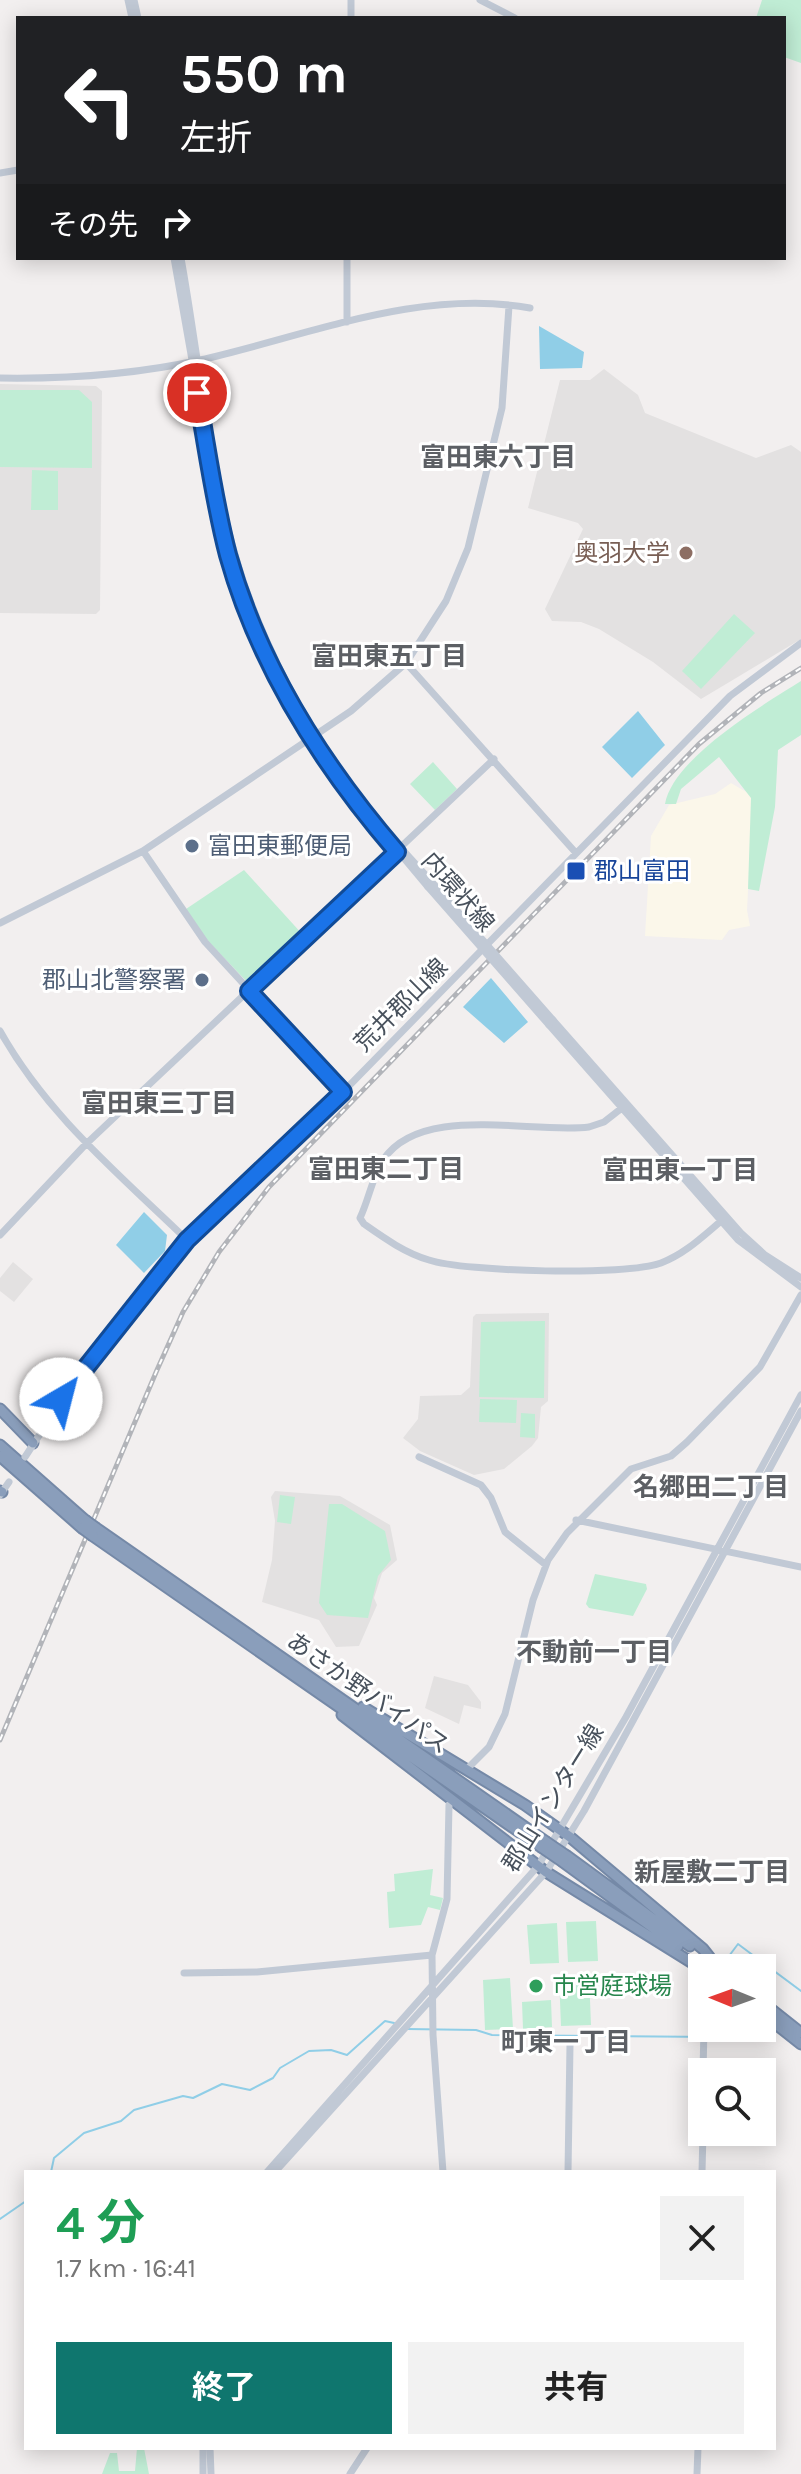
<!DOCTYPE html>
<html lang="ja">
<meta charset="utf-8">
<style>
:root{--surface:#fff;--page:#f2f2f2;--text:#222;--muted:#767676;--accent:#0f766e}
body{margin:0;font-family:Karla,"Noto Sans JP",sans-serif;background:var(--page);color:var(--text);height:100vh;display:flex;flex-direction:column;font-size:30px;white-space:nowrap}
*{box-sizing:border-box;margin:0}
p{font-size:26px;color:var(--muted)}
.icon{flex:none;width:44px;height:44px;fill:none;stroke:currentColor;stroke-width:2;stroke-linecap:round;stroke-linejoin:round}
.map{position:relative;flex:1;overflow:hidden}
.side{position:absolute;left:24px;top:2170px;width:752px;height:280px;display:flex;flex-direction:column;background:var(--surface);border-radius:0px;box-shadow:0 4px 20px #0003}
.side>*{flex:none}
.hud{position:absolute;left:16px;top:16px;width:770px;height:244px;border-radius:0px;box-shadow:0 4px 20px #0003;background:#202124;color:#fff;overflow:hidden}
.needle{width:52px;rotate:271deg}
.tools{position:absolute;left:688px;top:1954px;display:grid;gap:16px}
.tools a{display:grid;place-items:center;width:88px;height:88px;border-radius:0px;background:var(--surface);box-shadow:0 4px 20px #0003;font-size:40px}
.pin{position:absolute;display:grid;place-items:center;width:68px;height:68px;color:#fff;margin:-34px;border:4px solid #fff;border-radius:50%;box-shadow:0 2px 8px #0007}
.me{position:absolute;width:88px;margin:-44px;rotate:37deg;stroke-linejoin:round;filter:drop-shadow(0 0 6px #0008)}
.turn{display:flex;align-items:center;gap:28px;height:168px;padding:0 32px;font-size:36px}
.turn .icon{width:104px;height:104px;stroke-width:2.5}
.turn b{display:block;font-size:56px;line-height:68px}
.then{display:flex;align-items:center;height:76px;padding:0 32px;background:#0003;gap:16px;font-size:30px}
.round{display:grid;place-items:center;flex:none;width:84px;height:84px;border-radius:0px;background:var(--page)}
.overview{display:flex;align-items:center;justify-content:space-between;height:136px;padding:0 32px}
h1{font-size:48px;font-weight:700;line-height:60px;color:#1e9e55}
.action{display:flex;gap:16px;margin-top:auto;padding:16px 32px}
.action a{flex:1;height:92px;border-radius:0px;background:var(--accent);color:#fff;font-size:32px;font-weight:700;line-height:92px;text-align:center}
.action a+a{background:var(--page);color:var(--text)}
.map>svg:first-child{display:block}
.commercial{fill:#fbf7ea}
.education{fill:#e3e1e1}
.green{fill:#c0edd5}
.water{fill:#90cee7}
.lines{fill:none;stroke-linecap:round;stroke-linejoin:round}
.stream{stroke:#90cee7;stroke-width:2}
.highway-casing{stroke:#7589a7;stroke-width:13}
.secondary{stroke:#c1c9d5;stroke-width:7}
.highway{stroke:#8a9ebb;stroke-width:9}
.rail-casing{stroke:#b2b4b9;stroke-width:5}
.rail{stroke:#fff;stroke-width:2;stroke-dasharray:6;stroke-linecap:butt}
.highway-bridge-casing{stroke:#7589a7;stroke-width:13;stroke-linecap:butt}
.secondary-bridge{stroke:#c1c9d5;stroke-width:7}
.highway-bridge{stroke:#8a9ebb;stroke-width:9}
.route-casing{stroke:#114b97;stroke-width:20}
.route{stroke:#1a73e8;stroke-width:14}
.education-dot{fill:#8d6e63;stroke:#fff;stroke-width:3}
.service-dot{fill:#5c6f8a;stroke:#fff;stroke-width:3}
.transit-dot{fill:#1a4fb4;stroke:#fff;stroke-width:3}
.leisure-dot{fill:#2e9e5b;stroke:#fff;stroke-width:3}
.labels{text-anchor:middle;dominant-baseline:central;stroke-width:6;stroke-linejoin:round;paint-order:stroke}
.education-label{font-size:24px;fill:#785e54;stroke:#fff;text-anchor:end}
.service-label{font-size:24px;fill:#4e5e75;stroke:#fff;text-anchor:start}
.transit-label{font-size:24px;fill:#164399;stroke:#fff;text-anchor:start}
.street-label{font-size:24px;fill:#48515c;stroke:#fff}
.leisure-label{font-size:24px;fill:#27864d;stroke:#fff;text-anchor:start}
.neighbourhood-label{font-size:26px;font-weight:bold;fill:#5c5f64;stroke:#fff}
</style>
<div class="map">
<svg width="801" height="2474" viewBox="0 0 801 2474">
<rect width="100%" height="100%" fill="#f2efef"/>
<path class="commercial" d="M731 783 753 796 747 910 750 926 729 930 722 940 645 936 651 836 669 805 715 794Z"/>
<path class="education" d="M604 369 638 395 645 413 756 458 791 445 801 452V639L701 699 653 662 599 629 581 622 552 621 545 609 583 529 578 523 528 508 560 380H590Z
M0 384 96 386 102 391 100 610 96 614 0 613Z
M13 1262 33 1279 14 1302 0 1291V1278Z
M549 1313 548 1401 541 1407 538 1438 532 1446 504 1469 474 1475 420 1451 403 1438 418 1419 420 1396 461 1395 470 1387 473 1317 476 1314Z
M275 1491 340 1496 390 1525 397 1560 382 1573 374 1598 377 1605 359 1646 336 1647 319 1620 262 1602 272 1560 275 1521 271 1497Z
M434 1676 468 1685 481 1702V1709L464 1705 459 1724 425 1708Z"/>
<path class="green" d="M762 0H801V63L784 57V18H756Z
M0 390H79L92 402V468L0 467Z
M32 470 58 471V510H31Z
M734 614 755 633 701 689 682 671Z
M801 681V735L778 750 775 807 759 891 748 889 751 798 719 757 681 789 676 804H665C673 758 763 705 801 681Z
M433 762 457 789 435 810 410 784Z
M244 870 303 935 250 985 207 940 186 909Z
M545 1321 544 1398 479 1397 481 1322Z
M480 1399 517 1400 516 1423 479 1422Z
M521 1413 535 1414V1438L520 1437Z
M280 1495 295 1497 291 1524 277 1522Z
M329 1504H342L385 1531 391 1560 378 1576 368 1618 327 1615 319 1603Z
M595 1574 646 1584 647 1589 633 1616 589 1608 586 1604Z
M433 1869 430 1895 443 1898 440 1910 428 1907 421 1925 389 1928 387 1892 395 1891 394 1874Z
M596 1921 598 1961 568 1962 566 1922Z
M557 1923 559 1963 530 1964 527 1925Z
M589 1974 591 2025 561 2026 559 1976Z
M510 1978 513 2029 485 2030 483 1980Z
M551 2000 552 2027 523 2029 522 2002Z
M137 2448H144L149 2474H102L110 2453H117L119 2471H135Z"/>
<path class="water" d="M539 326 584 352 582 368 540 369Z
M638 711 665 745 632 778 602 747Z
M491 978 528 1022 504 1043 463 1007Z
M144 1212 167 1235 165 1251 144 1273 116 1245Z"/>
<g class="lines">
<path class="stream" d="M720 1968 738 1944 801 1991
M407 2029 476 2030 492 2035 716 2037V2028
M51 2172 54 2158 84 2133 121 2121 134 2110 183 2096 193 2098 222 2084 250 2090 273 2078 280 2068 309 2051 331 2050 347 2055 385 2021 394 2023
M0 2219 26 2201"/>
<g class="highway-casing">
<path id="highway" d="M0 1409 33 1443
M0 1445 85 1520
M0 1456 82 1528
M0 1491 2 1492
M96 1528 545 1841
M93 1536 541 1847
M363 1707 525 1805 570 1837 703 1949 714 1963
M342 1715 546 1872 702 1969
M567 1856 690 1946
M563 1862 678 1946
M762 2002 801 2033
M762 2013 801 2044"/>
</g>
<path class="secondary" d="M128 0 132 18
M134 0 138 18
M480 0 515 18
M351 18V0
M0 173 18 170
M174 258 222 530 250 617 327 766 428 887
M181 258C199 358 209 472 239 568 261 640 307 729 352 789 376 822 404 851 431 881
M347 322V258
M0 378C68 379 133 375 200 360 307 336 419 288 530 308
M406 663 576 853
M143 851 205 942 343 1092
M0 923 143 851 351 711 406 663 446 601 468 548 502 408 509 306
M553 1020 741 1233 765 1255 801 1278
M549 1025 738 1240 801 1287
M0 1031C47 1115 119 1174 187 1240
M627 1104 604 1122 589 1127C530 1134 421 1103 383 1160 372 1178 369 1199 360 1218L364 1224C384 1238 405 1253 429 1260 465 1272 626 1276 661 1263 687 1253 705 1234 726 1217
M0 1235 85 1145 494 759
M25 1457 72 1385 160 1273 217 1208 343 1092 730 696 801 643
M419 1457 481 1485 491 1498 505 1532 546 1565
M0 1495 9 1482
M576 1520 801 1567
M469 1767 489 1747 505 1714 533 1600 548 1560 567 1533 631 1469 671 1456 687 1442 760 1367 801 1295
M184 1973 257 1972 432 1955
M703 2072 704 2028
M267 2172 538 1866 626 1717 801 1395
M275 2172 546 1872 584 1811 801 1411
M443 2172 433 2035 432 1955 447 1899 449 1805
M568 2172 570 2045
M702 2172 703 2132
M210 2448 211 2474
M203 2474V2448
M350 2474 367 2448
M697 2474 698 2448"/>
<use href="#highway" class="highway"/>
<g class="rail-casing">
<path id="rail" d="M0 1740 157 1370 183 1312 219 1252 269 1187 699 744 761 693 801 668"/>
</g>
<use href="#rail" class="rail"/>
<g class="highway-bridge-casing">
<path id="highway-bridge" d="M85 1520 96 1528
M82 1528 93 1536
M545 1841 567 1856
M541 1847 563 1862"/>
</g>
<path class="secondary-bridge" d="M431 881 553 1020
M428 887 549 1025"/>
<use href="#highway-bridge" class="highway-bridge"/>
</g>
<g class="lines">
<g class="route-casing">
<path id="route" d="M61 1399 187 1240 343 1092 249 991 397 852C323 766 259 666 228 555 214 502 207 447 197 393"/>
</g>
<use href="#route" class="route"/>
</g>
<circle class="education-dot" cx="686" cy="553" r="8"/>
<g class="service-dot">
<circle cx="192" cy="846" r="8"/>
<circle cx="202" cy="980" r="8"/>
</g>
<rect class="transit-dot" x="566" y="861" width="20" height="20" rx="4"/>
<circle class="leisure-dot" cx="536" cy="1986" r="8"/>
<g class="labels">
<g class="education-label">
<text x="670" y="553">奥羽大学</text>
</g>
<g class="service-label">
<text x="208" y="846">富田東郵便局</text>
<text x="186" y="980" text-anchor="end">郡山北警察署</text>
</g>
<g class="transit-label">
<text x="594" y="871">郡山富田</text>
</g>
<g class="street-label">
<text transform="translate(458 892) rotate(49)">内環状線</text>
<text transform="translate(401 1005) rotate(-45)">荒井郡山線</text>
<text transform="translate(368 1693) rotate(35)">あさか野バイパス</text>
<text transform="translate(553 1798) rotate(-58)">郡山インター線</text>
</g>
<g class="leisure-label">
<text x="552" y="1986">市営庭球場</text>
</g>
<g class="neighbourhood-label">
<text x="498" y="457">富田東六丁目</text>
<text x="389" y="656">富田東五丁目</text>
<text x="159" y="1103">富田東三丁目</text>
<text x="386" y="1169">富田東二丁目</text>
<text x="680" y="1170">富田東一丁目</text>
<text x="711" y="1487">名郷田二丁目</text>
<text x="594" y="1652">不動前一丁目</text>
<text x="712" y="1872">新屋敷二丁目</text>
<text x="566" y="2042">町東一丁目</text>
</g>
</g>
</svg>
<div class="tools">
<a><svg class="needle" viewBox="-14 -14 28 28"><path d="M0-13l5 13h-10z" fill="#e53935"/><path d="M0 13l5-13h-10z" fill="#767676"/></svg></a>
<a><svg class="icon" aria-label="search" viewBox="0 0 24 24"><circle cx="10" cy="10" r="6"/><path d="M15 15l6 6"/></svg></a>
</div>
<div class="pin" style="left:197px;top:393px;background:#d93025"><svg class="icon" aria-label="arrive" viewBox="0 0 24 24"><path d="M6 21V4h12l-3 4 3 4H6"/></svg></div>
<svg class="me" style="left:61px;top:1399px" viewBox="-20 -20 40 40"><circle r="19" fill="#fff"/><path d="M0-13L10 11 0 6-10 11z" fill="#1a73e8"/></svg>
<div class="hud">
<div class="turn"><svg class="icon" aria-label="left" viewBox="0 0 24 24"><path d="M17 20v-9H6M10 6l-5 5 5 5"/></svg><div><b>550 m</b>左折</div></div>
<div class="then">その先<svg class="icon" aria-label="right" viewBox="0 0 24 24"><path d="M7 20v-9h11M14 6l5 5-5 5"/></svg></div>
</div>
<section class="side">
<div class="overview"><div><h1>4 分</h1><p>1.7 km · 16:41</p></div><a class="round"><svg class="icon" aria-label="close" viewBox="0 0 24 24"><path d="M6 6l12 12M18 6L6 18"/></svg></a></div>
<div class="action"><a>終了</a><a>共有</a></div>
</section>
</div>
